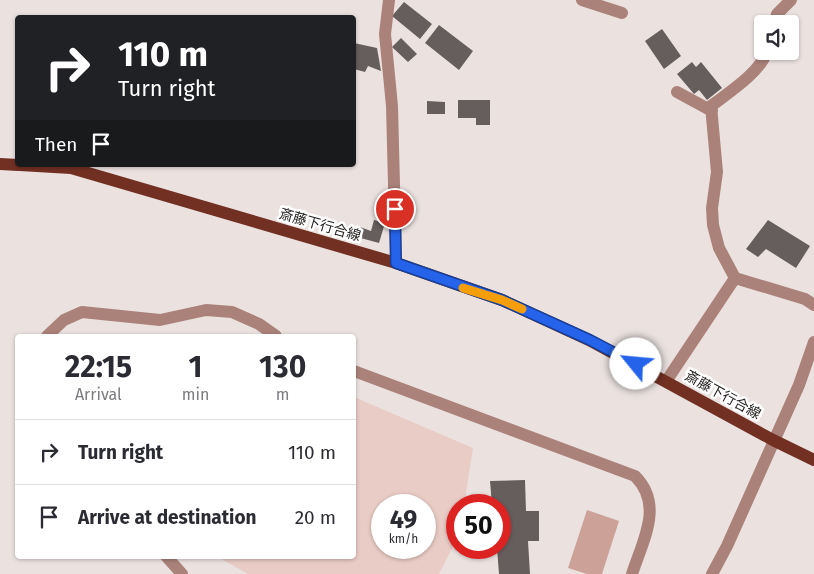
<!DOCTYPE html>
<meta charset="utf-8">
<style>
:root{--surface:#fff;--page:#f2f2f3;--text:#2b2b33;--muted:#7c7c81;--line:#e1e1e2}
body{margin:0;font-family:"Fira Sans","Noto Sans JP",sans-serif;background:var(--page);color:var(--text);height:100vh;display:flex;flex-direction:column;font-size:19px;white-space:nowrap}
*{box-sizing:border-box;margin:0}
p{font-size:16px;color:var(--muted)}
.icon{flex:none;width:28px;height:28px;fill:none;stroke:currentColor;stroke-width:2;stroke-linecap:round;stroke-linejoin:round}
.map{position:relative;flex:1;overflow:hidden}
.side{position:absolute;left:15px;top:334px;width:341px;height:225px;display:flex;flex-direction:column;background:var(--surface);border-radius:5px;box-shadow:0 1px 4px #0004}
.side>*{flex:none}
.guide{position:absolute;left:15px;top:15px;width:341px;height:152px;border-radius:5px;box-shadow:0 1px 4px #0004;background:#202124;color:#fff;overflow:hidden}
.tools{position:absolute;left:754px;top:15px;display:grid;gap:10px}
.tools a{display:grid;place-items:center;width:45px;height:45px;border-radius:5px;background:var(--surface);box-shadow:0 1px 4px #0004;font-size:25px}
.speed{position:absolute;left:371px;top:494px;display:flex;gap:10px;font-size:25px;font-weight:700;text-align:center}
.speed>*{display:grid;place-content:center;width:65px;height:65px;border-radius:50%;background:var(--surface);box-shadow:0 1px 4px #0004;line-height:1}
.speed small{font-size:12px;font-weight:400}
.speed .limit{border:8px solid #d22;background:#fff;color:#111}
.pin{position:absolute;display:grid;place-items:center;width:42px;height:42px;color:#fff;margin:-21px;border:2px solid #fff;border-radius:50%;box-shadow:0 1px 5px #0007}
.me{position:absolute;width:55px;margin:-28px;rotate:298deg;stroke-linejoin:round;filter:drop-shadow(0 0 4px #0008)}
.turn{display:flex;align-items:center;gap:18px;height:105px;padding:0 20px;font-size:22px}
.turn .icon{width:65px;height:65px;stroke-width:2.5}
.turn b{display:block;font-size:35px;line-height:42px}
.then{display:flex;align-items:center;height:48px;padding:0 20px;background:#0003;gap:10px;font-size:19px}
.eta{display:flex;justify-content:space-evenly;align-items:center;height:85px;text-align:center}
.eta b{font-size:30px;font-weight:700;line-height:35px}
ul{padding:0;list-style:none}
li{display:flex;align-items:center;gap:15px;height:65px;padding:0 20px;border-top:1px solid var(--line)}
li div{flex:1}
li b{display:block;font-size:19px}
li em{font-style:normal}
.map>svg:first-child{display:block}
.green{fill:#e9ccc5;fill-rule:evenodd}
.water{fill:#cca197}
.building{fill:#665e5d}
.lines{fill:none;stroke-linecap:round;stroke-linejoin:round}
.minor{stroke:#aa827a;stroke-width:12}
.major{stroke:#723023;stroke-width:12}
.route-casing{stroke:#184099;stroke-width:12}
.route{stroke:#2563eb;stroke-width:9}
.slow{stroke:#f59e0b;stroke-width:9}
.labels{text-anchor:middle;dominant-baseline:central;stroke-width:5;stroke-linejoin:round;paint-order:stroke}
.street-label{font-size:14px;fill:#252221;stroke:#fff}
</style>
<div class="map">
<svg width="814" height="574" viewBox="0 0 814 574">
<rect width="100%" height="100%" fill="#ebe2e0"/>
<path class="green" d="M354 397 473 448 464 505H458L457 539 439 574H248L216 556H354ZM382 505H425V548H382Z"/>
<path class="water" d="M587 510 619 521 602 574H587L568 568Z"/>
<path class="building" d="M404 2 432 24 420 39 392 16Z
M439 25 473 51 459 70 425 43Z
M662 29 681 56 664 69 645 41Z
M401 38 417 54 408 62 392 47Z
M354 43 377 48 381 71 368 66 365 72 354 69Z
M692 62 696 67 701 62 722 88 707 100 699 90 694 94 677 74Z
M458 100H490V125H476V118H458Z
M427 101 445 102V114H427Z
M377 203 385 204 384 211H376Z
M374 220 385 223 379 243 357 237 360 227 371 231Z
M768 220 810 246 796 268 766 249 758 257 746 249Z
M525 480 526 511H539V541H528L530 574H499L497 548H500V505H492L490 481Z"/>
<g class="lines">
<path class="minor" d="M389 0 385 34 392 106 396 263
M582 0 622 13
M774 24 777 14 791 0
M677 92 712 111
M735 278 805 299 814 305
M47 336 64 320 82 312 160 320 206 310 232 312 259 324 276 336
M354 371 635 476C664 505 643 540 632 574
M667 380 735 278 719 248 713 225 712 208 717 172 711 106C728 93 761 72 767 51
M166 556 182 574
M712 574 727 546 799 385 814 342"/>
<path class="major" d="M0 164 18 165
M20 165 71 168 396 263 502 300 589 340 773 440 814 460"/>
</g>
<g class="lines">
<g class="route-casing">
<path id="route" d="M395 209 396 263 502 300 590 340 636 364"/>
</g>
<use href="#route" class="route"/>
<path class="slow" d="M463 288 502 300 522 309"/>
</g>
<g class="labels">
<g class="street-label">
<text transform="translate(320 225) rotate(16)">斎藤下行合線</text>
<text transform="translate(723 395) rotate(29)">斎藤下行合線</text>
</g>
</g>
</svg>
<div class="tools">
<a><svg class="icon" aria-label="sound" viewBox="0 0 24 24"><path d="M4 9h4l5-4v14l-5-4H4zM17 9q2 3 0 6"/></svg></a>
</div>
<div class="speed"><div>49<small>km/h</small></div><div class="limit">50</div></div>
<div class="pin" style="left:395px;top:209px;background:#d93025"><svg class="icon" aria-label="arrive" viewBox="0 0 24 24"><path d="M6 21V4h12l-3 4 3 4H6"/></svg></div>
<svg class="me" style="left:636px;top:364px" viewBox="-20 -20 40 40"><circle r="19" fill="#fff"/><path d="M0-13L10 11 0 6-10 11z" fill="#2563eb"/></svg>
<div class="guide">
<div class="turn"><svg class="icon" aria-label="right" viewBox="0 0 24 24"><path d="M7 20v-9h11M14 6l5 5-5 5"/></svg><div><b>110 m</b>Turn right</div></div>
<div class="then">Then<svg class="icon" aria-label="arrive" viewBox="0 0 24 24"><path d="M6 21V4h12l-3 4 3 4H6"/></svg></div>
</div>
<section class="side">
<div class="eta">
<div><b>22:15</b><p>Arrival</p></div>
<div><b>1</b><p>min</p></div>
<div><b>130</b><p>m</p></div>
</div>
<ul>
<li><svg class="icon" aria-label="right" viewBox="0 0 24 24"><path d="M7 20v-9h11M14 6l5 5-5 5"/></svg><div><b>Turn right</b></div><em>110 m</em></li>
<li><svg class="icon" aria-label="arrive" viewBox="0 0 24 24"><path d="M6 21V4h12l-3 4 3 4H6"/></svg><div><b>Arrive at destination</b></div><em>20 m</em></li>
</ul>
</section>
</div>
